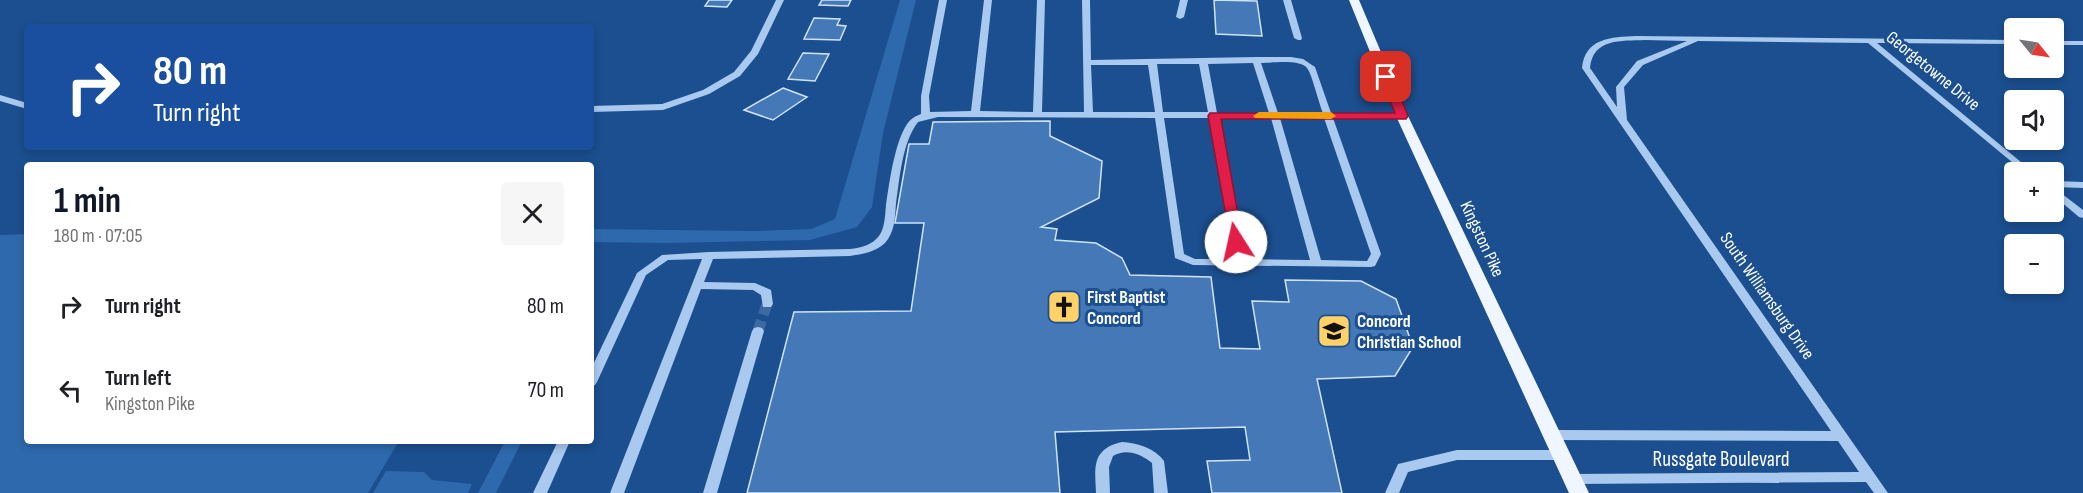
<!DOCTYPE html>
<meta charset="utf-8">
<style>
:root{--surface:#fff;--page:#f6f6f6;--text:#202124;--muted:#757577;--accent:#111827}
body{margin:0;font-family:"Sofia Sans Condensed",sans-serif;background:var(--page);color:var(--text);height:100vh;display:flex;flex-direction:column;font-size:22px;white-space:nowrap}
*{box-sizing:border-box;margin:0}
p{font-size:20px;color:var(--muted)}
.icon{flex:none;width:33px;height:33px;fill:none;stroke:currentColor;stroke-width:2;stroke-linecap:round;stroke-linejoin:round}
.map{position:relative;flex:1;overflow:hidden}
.drawer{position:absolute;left:24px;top:162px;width:570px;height:282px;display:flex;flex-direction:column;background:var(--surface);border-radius:6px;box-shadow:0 3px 9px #0003}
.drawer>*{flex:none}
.hud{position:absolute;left:24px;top:24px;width:570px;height:126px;border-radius:6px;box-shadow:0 3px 9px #0003;background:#1a4fa0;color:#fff;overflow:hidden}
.needle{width:39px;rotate:120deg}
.controls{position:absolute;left:2004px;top:18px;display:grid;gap:12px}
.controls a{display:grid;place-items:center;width:60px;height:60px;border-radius:6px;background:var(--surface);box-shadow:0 3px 9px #0003;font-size:30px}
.pin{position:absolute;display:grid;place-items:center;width:51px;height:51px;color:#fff;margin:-26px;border-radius:12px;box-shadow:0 3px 9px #0006}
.me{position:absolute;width:66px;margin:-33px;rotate:350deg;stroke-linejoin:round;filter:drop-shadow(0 0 4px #0008)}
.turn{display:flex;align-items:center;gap:21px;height:126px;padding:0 30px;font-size:27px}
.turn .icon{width:78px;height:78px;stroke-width:2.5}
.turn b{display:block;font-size:42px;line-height:51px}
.round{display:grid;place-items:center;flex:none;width:63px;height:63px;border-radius:6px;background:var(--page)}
.head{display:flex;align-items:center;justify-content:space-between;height:102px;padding:0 30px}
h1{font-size:36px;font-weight:700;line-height:45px;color:var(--accent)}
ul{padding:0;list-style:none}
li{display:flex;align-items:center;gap:18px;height:84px;padding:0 30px}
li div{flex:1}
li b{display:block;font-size:22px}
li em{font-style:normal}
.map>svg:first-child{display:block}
.green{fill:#2e69ad}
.building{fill:#4478b7;stroke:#cfe3fa;stroke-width:1.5}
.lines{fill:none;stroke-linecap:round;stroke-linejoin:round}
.minor-tunnel{stroke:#3d69a0;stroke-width:11;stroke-dasharray:11 6;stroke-linecap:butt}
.minor{fill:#a9c9ee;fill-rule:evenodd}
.major{fill:#f0f6ff;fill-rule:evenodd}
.route{fill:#e11d48;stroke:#92132f;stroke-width:1.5}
.slow{fill:#f59e0b}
.labels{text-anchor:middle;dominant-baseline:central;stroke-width:6;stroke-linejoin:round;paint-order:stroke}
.street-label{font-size:18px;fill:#fff;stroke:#1b4f8f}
.poi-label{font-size:18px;font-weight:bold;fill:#fff;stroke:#1b4f8f;text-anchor:start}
.near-street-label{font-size:21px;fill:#fff;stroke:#1b4f8f}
</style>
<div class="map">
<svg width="2083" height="493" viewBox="0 0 2083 493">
<rect width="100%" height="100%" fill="#1b4f8f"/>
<path class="green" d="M900 0H916L883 133 872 207 857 227 810 240 665 243 591 242V229L754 231 811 229 835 219Z
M27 234V441H399L368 493H0V235Z
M505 441H522L496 493H478Z
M386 471 424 472 432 480 472 484 468 493H373Z"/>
<path class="building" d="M709 0H732L727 7 705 6Z
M822 0H851L848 6 819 5Z
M1214 0 1257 1 1262 36 1216 34Z
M814 18 840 19 837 25 846 26 840 40 804 39Z
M803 53 829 54 815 81 788 79Z
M783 88 807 97 773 120 744 110Z
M1050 121V136L1102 161 1099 198 1041 227 1057 229 1055 240 1096 243 1122 258 1130 275 1211 277 1220 348 1260 349 1252 301 1289 302 1285 280 1361 281 1396 299 1413 347 1395 376 1317 379 1342 493H1212L1207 461 1250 460 1245 427 1055 432 1060 493H747L794 312 911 311 924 223H895L909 144H929L933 122Z"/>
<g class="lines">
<path class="minor-tunnel" d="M758 331 767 304"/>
<path class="minor" d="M776 0H784L758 54 740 76 709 94 663 110 591 112V106L662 104 703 90 734 72 751 51Z
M939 0H947L929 96 930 112 971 111 984 0H992L980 111 1033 112 1037 0H1045L1042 112H1084L1082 0H1090L1091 60 1256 57H1291L1303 59 1315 67 1331 113 1405 114 1406 116 1405 118 1402 119 1333 118 1381 254 1375 266 1371 267 1193 265 1175 258 1155 118 938 117 918 122C902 143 900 177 896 203 895 217 895 232 885 243 876 252 862 254 850 256L713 259 704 282 755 283 771 290 773 304 771 307H763L761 295 753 290 701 289 624 493H610L702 259 668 260 646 275 597 382 595 385 591 386V369L637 273 662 255 709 252 850 249C861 248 872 245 879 236 885 228 885 215 886 205 889 185 896 129 913 118 915 116 919 115 921 114V96ZM1253 63 1269 113H1217L1208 64ZM1261 63C1272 63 1300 59 1307 68 1312 74 1319 104 1323 113H1278ZM1157 64H1199L1208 112H1163ZM1091 65H1148L1155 112H1093ZM1164 118H1209L1233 259H1195L1184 254ZM1218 118H1271L1310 260 1244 259ZM1280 118H1324L1371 254 1367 261 1321 260Z
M1180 0H1188L1184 17 1180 19 1176 17Z
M1283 0H1291L1302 38 1301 40H1298L1294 38Z
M1636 36 2014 40V44L1877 43 2033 172H2024L1868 43 1698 41 1643 65 1624 87 1627 120 1888 493H1874L1866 482 1572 484 1567 483 1565 479 1567 475 1572 474 1859 472 1838 441 1552 440 1548 438 1546 435 1548 432 1552 430 1831 431 1582 68C1585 38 1611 37 1636 36ZM1645 40 1687 41 1637 61 1616 87 1617 107 1590 68C1593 38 1621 41 1645 40Z
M2054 41H2083V45H2054Z
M0 95 27 103V109L0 101Z
M2054 181 2083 182V188L2054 187Z
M2054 189 2057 190 2083 210V218L2079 217 2054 196Z
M758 327 762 328 764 331 717 493H703L752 331 754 328Z
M558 441H570L547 493H533Z
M1122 442C1137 443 1155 448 1164 461L1168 493H1154L1152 463C1141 454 1126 448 1113 456L1109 467 1110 493H1096C1095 468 1091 449 1122 442Z
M1457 450H1561L1566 452 1567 455 1566 458 1561 460H1457L1408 472 1399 493H1385L1398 464Z"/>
<path class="major" d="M1349 0H1359L1408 116 1589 493H1569L1396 116Z"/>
</g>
<path class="route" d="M1386 73 1392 77 1408 116 1406 119H1221L1243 242 1241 244H1231L1208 116 1210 113H1395L1380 77Z"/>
<path class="slow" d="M1259 112H1331L1336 116 1331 119 1255 118 1253 116Z"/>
<defs>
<g id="church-square" transform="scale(1.725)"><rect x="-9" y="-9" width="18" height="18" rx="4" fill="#ffd166" stroke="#1b4f8f"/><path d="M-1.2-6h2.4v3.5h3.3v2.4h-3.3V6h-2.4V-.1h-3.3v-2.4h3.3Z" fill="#111"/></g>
<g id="school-square" transform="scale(1.725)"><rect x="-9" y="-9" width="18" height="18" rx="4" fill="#ffd166" stroke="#1b4f8f"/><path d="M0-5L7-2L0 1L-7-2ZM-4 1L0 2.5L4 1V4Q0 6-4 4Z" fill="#111"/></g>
</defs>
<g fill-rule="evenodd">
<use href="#church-square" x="1064" y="307"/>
<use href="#school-square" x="1334" y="331"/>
</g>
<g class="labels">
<g class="street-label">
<text transform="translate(1933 71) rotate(39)">Georgetowne Drive</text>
<text transform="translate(1482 239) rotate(65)">Kingston Pike</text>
<text transform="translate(1767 296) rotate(55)">South Williamsburg Drive</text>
</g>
<g class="poi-label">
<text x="1087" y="297">First Baptist<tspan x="1087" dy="21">Concord</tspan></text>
<text x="1357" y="321">Concord<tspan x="1357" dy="21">Christian School</tspan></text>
</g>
<g class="near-street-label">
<text x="1721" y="459">Russgate Boulevard</text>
</g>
</g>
</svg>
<div class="controls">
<a><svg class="needle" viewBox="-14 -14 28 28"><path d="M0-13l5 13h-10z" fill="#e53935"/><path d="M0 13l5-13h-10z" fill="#757577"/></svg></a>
<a><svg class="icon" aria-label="sound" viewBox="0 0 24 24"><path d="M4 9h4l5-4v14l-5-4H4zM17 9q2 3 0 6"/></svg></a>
<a>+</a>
<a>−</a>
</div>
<div class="pin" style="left:1386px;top:77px;background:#d93025"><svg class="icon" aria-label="arrive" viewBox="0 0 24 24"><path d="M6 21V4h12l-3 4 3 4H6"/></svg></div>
<svg class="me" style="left:1236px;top:242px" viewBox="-20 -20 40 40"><circle r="19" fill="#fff"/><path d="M0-13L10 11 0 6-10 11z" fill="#e11d48"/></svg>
<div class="hud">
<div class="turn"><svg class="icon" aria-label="right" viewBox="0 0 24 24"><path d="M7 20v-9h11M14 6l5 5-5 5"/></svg><div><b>80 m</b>Turn right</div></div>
</div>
<section class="drawer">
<div class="head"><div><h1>1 min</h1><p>180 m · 07:05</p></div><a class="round"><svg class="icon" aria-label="close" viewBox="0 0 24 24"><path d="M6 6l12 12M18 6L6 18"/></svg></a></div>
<ul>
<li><svg class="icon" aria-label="right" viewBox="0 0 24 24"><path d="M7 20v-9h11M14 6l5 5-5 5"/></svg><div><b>Turn right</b></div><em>80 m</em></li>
<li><svg class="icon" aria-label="left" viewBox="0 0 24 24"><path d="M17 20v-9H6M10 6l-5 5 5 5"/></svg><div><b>Turn left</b><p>Kingston Pike</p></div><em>70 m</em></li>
</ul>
</section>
</div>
